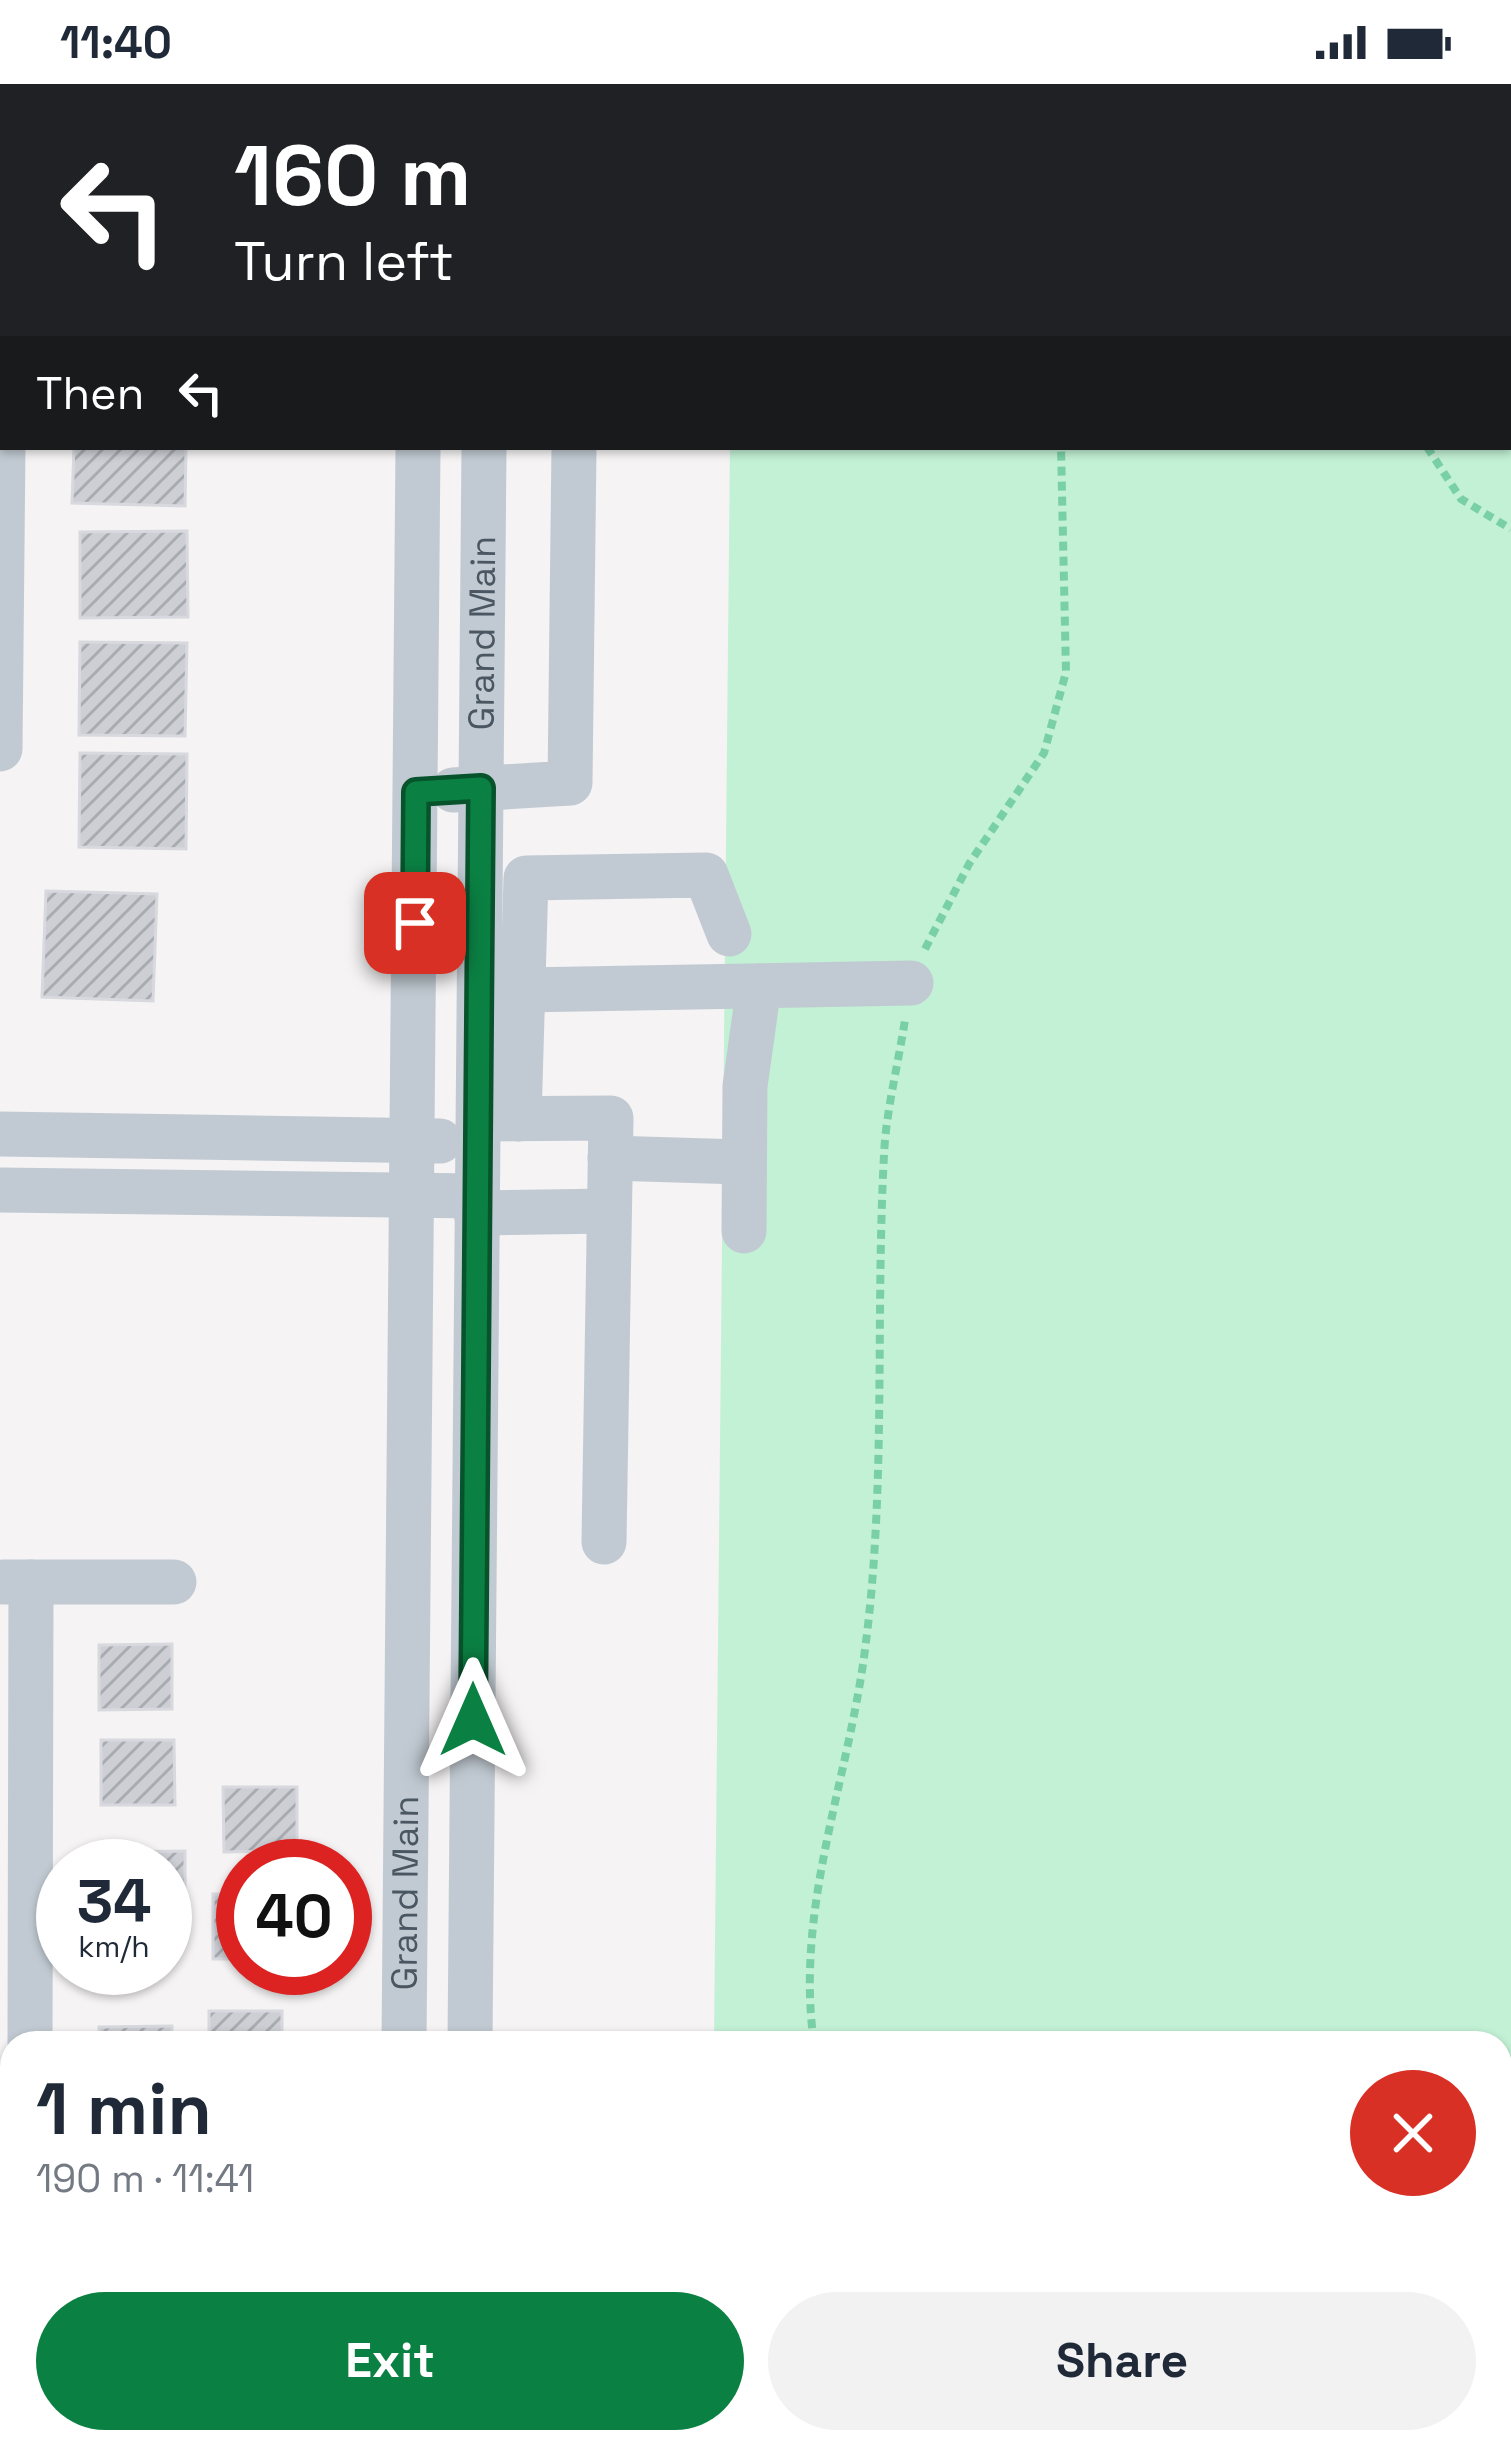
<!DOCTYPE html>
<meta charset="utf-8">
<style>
:root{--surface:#fff;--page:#f2f2f3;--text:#1f2937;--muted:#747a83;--accent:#0b8043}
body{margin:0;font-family:"Space Grotesk",sans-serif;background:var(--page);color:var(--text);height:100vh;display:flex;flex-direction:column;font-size:45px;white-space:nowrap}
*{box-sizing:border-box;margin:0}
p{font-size:39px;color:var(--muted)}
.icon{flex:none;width:66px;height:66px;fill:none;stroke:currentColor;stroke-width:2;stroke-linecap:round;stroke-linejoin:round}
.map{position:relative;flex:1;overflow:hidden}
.drawer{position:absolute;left:0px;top:1947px;width:1512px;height:423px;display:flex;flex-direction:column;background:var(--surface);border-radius:36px 36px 0 0;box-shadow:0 3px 9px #0004}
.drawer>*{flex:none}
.guide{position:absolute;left:0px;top:0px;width:1512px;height:366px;box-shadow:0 3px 9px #0004;background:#202124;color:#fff;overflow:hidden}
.speed{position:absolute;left:36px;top:1755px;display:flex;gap:24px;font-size:60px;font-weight:700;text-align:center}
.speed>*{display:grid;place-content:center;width:156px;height:156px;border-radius:50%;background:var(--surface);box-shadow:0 3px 9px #0004;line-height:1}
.speed small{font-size:30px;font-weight:400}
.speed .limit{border:18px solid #d22;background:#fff;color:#111}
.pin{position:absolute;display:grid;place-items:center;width:102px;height:102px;color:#fff;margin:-51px;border-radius:24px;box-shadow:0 6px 18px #0006}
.me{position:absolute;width:132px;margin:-66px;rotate:0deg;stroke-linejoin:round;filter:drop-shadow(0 0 9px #0008)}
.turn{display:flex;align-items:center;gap:42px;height:252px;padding:0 36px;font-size:54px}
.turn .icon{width:156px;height:156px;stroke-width:2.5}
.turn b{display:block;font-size:84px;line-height:102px}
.then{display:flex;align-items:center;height:114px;padding:0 36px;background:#0003;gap:24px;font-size:45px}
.round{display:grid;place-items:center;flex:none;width:126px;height:126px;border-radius:63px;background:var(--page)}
.summary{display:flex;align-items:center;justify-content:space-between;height:204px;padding:0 36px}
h1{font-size:72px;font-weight:600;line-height:90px}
.cta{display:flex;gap:24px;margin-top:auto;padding:24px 36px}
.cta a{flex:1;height:138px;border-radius:72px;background:var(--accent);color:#fff;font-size:48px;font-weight:600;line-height:138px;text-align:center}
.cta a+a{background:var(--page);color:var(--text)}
.status{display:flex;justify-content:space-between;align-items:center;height:84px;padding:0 60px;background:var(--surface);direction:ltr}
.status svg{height:33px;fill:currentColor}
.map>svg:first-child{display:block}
.green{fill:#c3f1d5}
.building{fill:url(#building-hatch);stroke:#d7d9de;stroke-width:3}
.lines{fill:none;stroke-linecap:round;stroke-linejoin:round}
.path{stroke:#7ad0a6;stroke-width:8;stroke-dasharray:9 6;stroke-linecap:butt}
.minor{stroke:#c1cad2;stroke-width:45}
.route-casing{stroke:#07532c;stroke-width:30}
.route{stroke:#0b8043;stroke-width:21}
.labels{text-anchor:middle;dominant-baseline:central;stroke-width:9;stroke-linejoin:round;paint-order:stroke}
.street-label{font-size:36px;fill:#4a5661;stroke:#fff}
</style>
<div class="status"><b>11:40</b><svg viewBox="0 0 49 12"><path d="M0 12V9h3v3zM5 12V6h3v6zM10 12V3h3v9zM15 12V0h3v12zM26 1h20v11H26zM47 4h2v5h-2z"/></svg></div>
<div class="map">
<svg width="1511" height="2369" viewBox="0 0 1511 2369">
<defs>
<pattern id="building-hatch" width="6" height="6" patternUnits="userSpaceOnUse" patternTransform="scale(3)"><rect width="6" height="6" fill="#cdcfd5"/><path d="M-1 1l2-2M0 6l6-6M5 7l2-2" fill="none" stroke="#a8abb0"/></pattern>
</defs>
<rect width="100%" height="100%" fill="#f5f3f3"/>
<path class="green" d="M734 0H1511V2369H709L710 2358H1500V1959H714L730 363H1509V3Z"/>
<path class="building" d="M74 363H186L185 422 72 419Z
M187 447 188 533 80 534V448Z
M80 558 187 559 185 652 79 651Z
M80 669 187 670 186 765 79 763Z
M46 807 157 810 153 917 42 913Z
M172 1560V1625L99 1626V1561Z
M101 1656H174L175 1721H101Z
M223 1703H297V1767L224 1768Z
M185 1767V1832H165V1782H111V1768Z
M213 1810H243V1875H213Z
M209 1927H282V1959H209Z
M172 1942V1959H99V1943Z"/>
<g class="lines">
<path class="path" d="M1066 0 1067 3
M1156 3 1158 0
M1427 363 1461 415 1511 445
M925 865 969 780 1044 669 1066 588 1061 363
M814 1959C795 1827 846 1703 864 1573 887 1407 875 1238 884 1071 886 1027 898 981 905 936
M1500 2094 1511 2048
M1466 2358V2369
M800 2369 804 2358"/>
<g class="minor">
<path d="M6 3V0"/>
<path d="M349 3V0"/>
<path d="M421 3V0"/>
<path d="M487 3V0"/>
<path d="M0 665 3 360"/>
<path d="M453 706 570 699 574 363"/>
<path d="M523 906 911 899"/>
<path d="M480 1035 611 1034 604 1458"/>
<path d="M519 1035 526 794 706 791 729 850"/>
<path d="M0 1050 440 1057"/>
<path d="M610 1074 741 1078"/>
<path d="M0 1106 477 1112"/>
<path d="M476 1129 609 1127"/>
<path d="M744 1147 745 1002 759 902"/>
<path d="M3 1498H174"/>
<path d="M30 1959 31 1498"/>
<path id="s1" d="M404 1959 418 363"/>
<path id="s2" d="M470 1959 484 363"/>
<path d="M29 2369V2358"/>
<path d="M401 2369V2358"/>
<path d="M468 2369V2358"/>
</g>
</g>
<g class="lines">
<g class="route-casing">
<path id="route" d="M415 839 416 708 481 704 473 1636"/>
</g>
<use href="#route" class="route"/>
</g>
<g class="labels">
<g class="street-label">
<text stroke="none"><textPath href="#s2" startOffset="1410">Grand Main</textPath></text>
<text stroke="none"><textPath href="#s1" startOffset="150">Grand Main</textPath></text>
</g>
</g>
</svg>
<div class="speed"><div>34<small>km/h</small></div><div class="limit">40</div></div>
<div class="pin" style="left:415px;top:839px;background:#d93025"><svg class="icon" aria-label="arrive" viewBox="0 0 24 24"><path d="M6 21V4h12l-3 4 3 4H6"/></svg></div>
<svg class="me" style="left:473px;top:1636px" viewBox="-20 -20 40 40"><path d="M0-17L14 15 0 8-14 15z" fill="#0b8043" stroke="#fff" stroke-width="4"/></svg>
<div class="guide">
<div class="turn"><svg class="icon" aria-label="left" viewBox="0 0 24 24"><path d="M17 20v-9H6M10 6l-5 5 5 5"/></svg><div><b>160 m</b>Turn left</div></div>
<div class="then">Then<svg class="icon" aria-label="left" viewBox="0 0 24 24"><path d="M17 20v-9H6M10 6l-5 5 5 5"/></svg></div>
</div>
<section class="drawer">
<div class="summary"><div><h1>1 min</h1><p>190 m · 11:41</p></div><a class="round" style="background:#d93025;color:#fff"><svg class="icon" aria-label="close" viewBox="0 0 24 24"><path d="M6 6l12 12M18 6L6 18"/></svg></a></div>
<div class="cta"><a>Exit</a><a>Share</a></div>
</section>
</div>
